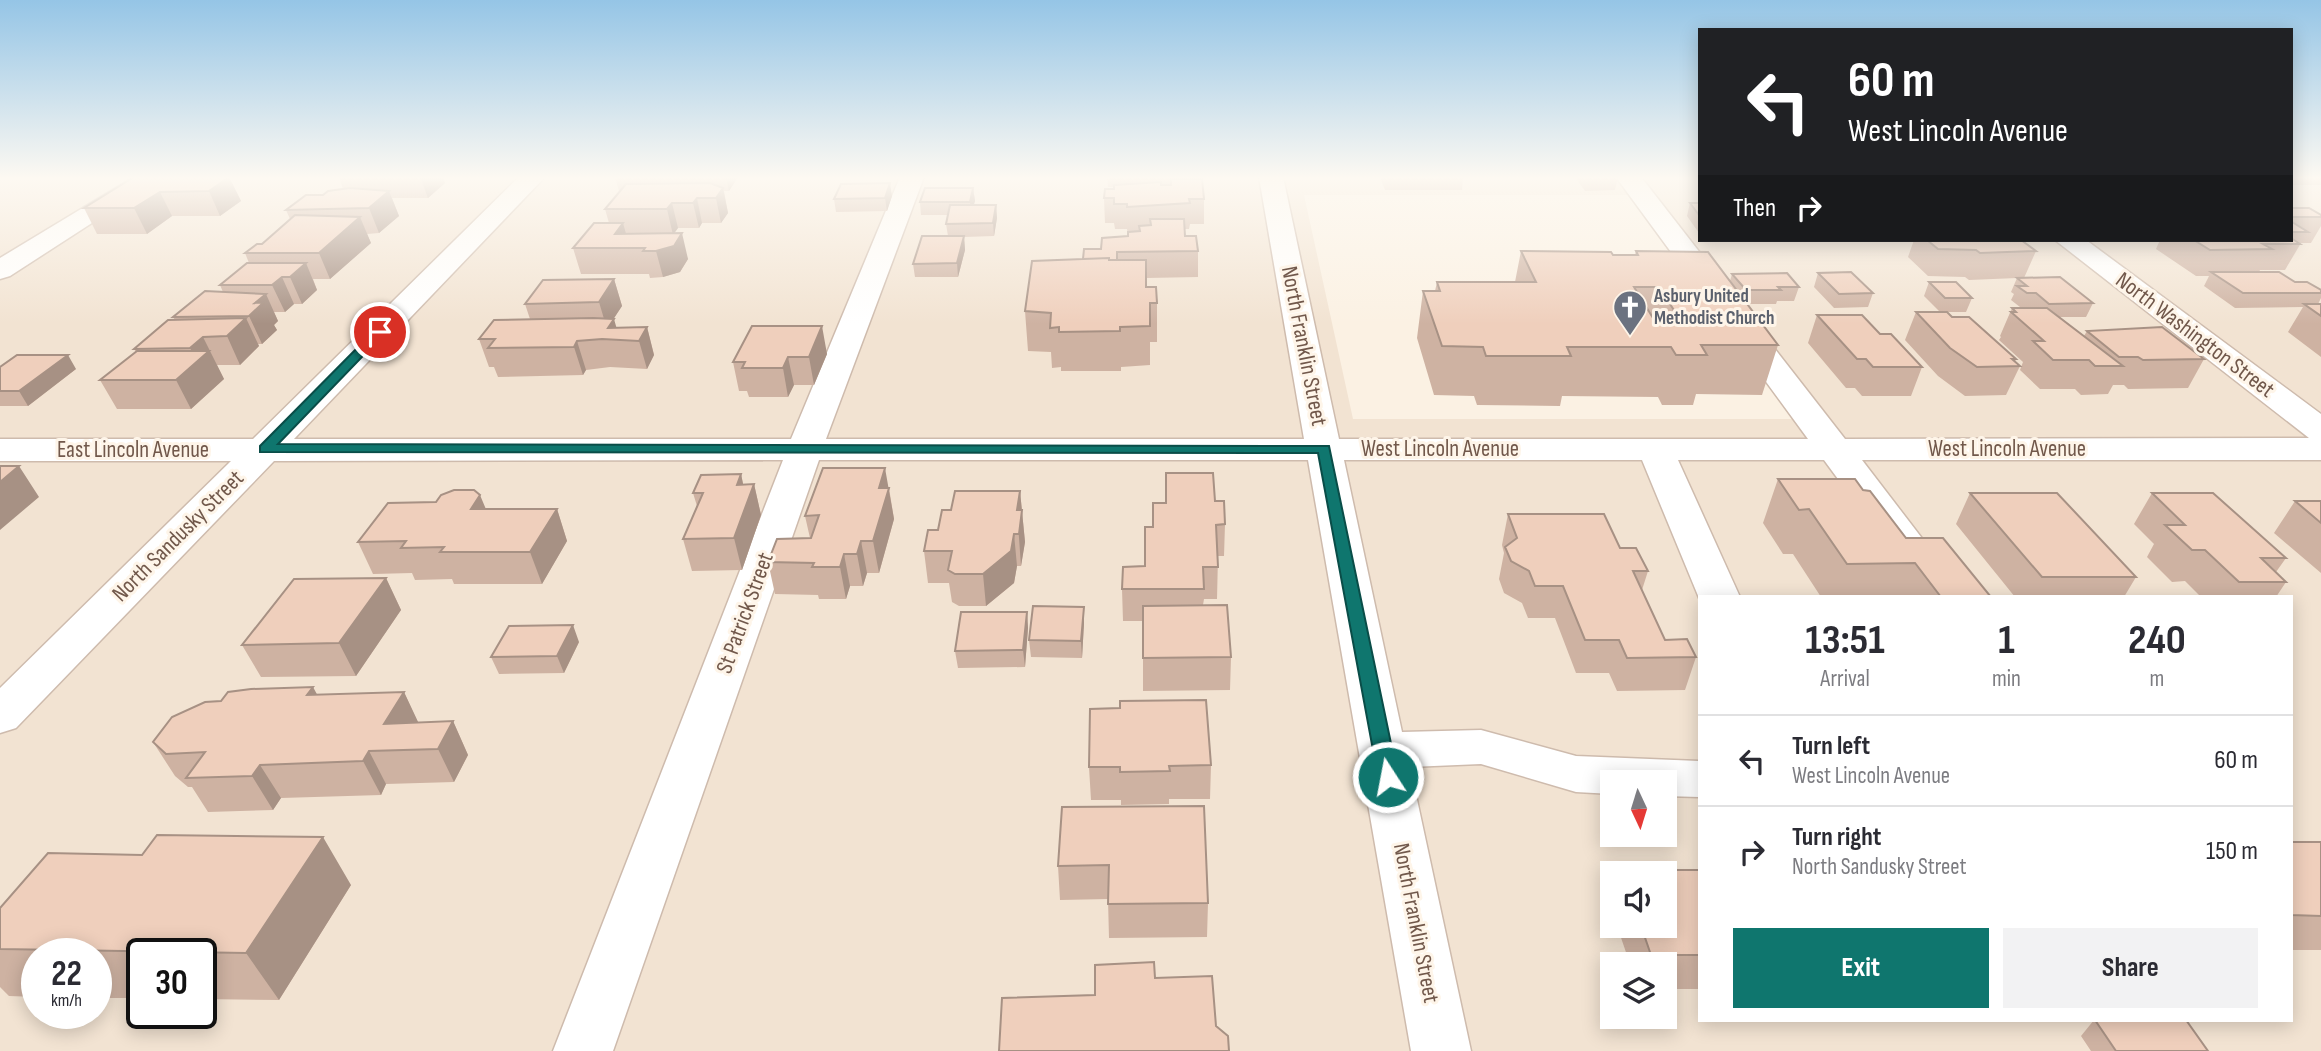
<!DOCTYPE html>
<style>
:root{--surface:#fff;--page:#f2f2f3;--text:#2b2b33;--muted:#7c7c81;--line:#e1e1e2;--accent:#0f766e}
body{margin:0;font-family:"Sofia Sans Condensed",sans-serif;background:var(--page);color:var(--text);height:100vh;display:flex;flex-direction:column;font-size:26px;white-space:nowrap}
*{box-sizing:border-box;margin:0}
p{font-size:23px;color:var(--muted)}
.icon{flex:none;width:38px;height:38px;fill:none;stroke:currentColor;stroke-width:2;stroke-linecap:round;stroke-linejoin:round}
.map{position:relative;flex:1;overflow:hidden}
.sheet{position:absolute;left:1698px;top:595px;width:595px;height:427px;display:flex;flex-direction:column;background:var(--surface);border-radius:0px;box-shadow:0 4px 18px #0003}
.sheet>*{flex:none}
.guide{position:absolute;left:1698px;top:28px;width:595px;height:214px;border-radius:0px;box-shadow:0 4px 18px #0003;background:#202124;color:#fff;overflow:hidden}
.needle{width:46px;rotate:176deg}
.controls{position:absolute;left:1600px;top:770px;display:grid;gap:14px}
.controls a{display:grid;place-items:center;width:77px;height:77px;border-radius:0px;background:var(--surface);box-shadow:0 4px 18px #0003;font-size:35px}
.speed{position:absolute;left:21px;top:938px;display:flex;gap:14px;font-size:35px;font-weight:700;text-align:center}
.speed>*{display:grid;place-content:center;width:91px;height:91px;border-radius:50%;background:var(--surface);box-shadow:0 4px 18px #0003;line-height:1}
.speed small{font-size:18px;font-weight:400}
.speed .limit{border:4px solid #111;border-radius:10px;background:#fff;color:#111}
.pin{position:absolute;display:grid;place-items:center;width:60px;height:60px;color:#fff;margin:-30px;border:4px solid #fff;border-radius:50%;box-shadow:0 2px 7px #0007}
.me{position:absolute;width:77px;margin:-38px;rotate:349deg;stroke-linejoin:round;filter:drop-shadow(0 0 5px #0008)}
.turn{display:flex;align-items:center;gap:24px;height:147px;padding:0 35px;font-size:32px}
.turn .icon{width:91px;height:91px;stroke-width:2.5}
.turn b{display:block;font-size:49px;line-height:60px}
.then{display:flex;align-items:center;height:66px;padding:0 35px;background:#0003;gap:14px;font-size:26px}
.eta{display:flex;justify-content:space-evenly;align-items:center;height:119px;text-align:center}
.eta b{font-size:42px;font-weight:700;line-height:49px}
.button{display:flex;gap:14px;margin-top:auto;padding:14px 35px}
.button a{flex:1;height:80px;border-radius:0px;background:var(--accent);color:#fff;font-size:28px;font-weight:700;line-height:80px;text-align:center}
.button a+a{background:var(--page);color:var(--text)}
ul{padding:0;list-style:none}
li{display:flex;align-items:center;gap:21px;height:91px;padding:0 35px;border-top:2px solid var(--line)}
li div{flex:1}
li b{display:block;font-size:26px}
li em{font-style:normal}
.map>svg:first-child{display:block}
.residential{fill:#f2e3d2;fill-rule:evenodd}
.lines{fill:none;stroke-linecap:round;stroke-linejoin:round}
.minor-casing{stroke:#cebbad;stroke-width:3}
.minor{fill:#fff;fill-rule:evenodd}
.wall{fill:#ceb2a2}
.shaded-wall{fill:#a79184}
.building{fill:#efcfbc;stroke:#a79184;stroke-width:2;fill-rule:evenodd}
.route{fill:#0f766e;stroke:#0a4d48;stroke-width:2}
.labels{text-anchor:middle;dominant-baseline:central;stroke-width:6;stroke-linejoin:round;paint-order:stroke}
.far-worship-label{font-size:19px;font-weight:bold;fill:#5b616d;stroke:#fef5e9;text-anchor:start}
.street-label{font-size:23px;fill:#71584b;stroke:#fef5e9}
</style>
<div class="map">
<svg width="2321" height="1051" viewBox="0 0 2321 1051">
<rect width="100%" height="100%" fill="#fbf1e3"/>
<path class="residential" d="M0 177H1699V240H2291V177H2321V1051H0ZM1304 195H1634L1797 419H1353ZM1699 597H2291V1020H1699ZM1612 782H1664V835H1612ZM1612 873H1664V926H1612ZM37 954H96V1013H37ZM142 954H201V1013H142ZM1612 964H1664V1017H1612Z"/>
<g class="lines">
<g class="minor-casing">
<path id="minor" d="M134 177H163L10 276 0 279V258Z
M519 177H545L294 439H791L900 177H924L826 439H1304L1259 177H1283L1339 439H1808L1616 177H1641L1845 439 2309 438 2055 240H2086L2321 414V460H1862L1967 597H1925L1824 460H1678L1740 597 1699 598 1642 460H1344L1402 732 1481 730 1576 756 1699 761V797L1664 796V782H1612V794L1576 792 1481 764 1410 767 1471 1051H1411L1308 460H819L613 1051H553L783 460 274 461 16 728 0 733V688L231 461H0V439H253Z"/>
</g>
<use href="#minor" class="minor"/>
</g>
<path class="wall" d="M229 177 241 201 220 216H172L147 234H97L84 208Z
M339 177H443L445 183 428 198H392L399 216 379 233 367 234 371 243 330 279H313L317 290 302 304H294L285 312H274L278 321 274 325 277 330 262 344H258L259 346 240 365H217L224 379 191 409H117L100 380 136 352 134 349 175 320 173 317 223 292 220 285 249 263 245 253 262 244 290 219 286 210 323 195 343 189Z
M615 177H738L729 191H724L728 213 721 223H702L699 228H678L674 233 688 259 680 272 663 277 650 278 649 274H581L573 248 609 223 605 209 620 191H619Z
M1107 177H1192V179L1204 199V224H1190L1189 229H1185V236L1198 251V277L1146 278V287L1157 303V342H1150V365L1121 367V371H1061V367L1052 368 1051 352 1028 351 1025 311 1083 259 1128 236 1127 229H1115L1114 223H1105L1104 198 1114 189V187H1108Z
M1380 177H1463L1462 190H1385Z
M1575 177H1618L1615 190 1585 191Z
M2291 177H2321V185H2293L2291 184Z
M973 188 975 201 973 205H996L997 218 994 236 964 237 965 250 958 277H915L913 264 948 236 946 224 948 215H921L920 202Z
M892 196 887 211 836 212 834 199Z
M1690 203H1699V233L1687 216Z
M2291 208 2321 215V226L2311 243H2301L2285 270H2260L2259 272 2321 290V298L2318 304H2321V357L2288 332 2303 307 2235 308 2204 286 2209 276H2196L2156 249 2160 240H2291Z
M1914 240H2021L2036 251 2024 278 2093 303 2086 317H2060L2084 336 2087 331 2204 359 2188 388 2128 389 2124 385H2113L2108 394 2081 395 2075 389H2040L2020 370 2023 362 1999 340 2001 337 2000 336 2012 308H2030L2020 307 2011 300 2014 294 2011 292 2017 278 1969 280 1965 277 1928 276 1908 257Z
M1521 251 1635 255 1636 251 1730 281 1732 274 1799 287 1794 301H1777L1776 304H1748L1778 345 1762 395 1696 394 1693 405H1662L1658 397 1562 396 1560 406 1477 405 1474 396 1434 395 1417 338 1423 291H1435L1437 282H1515Z
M1818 273 1873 293 1868 307 1834 308 1814 287Z
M614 279 622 306 613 319 616 328 647 327 654 355 647 369 610 367 586 370 583 375 498 377 494 367H489L479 339 530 319 525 304Z
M1929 282 1972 298 1966 312H1947L1952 317 2016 359 2015 362 2020 366 2006 395 1965 396 1938 376 1905 340 1916 312H1940L1924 296Z
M1817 315 1880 334 1922 367 1911 396H1862L1855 388H1846L1808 343Z
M752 326 827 354 814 385H794L788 397H749L747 391H739L733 362Z
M0 367 76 369 28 406H0Z
M741 474 743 484H754L761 515 742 570 692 571 683 539 697 506 693 493Z
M1778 479 1863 490 1906 538 1991 597H1821L1793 554H1783L1763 523Z
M888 488H889L894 519 879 573H867L863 586H850L846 599H819L818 595 775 594 768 562 810 538 805 516Z
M1020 491 1025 542 1021 566H1017L1014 583 986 606H959L952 602 949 583H928L924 551 951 510Z
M1970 493 2136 577 2124 597H2015L1956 524Z
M2152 493 2286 558 2276 572 2286 582 2276 597H2201L2185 581 2172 582 2147 557 2154 544 2134 524Z
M1215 501 1225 524 1224 556H1218L1217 599H1204L1203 605 1231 657 1230 690 1143 691V621H1123L1122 589 1145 566 1153 527Z
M2295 501H2321V573L2274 533Z
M486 509H557L567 541 542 584H454L452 579 415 580 412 573 373 574 358 542Z
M1508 514 1620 548 1648 571 1642 590 1665 640 1696 657 1685 690 1617 691 1609 673H1576L1555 618H1528L1522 603 1504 593 1499 579 1504 553 1502 545Z
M386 578 401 610 356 676 261 677 242 645Z
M1027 612 1028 628 1025 667 958 668 955 651Z
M1084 623 1082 658 1031 657 1029 640Z
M579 642 564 673 499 674 491 657Z
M404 692 418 723 453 721 468 755 454 782 386 784 381 795 281 798 273 810 208 812 192 787H188L175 776 153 742 317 695Z
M1211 765 1210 799H1169V804L1121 805V800H1091L1089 767Z
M1204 806 1208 903 1207 937 1109 938 1108 899 1060 900 1058 866Z
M2291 842H2321V950H2291Z
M1621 870H1699V989H1664V964H1630L1617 926H1664V873H1620Z
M351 885 279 1000 201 999V954H142V998H96V954H37V997L9 996 0 987V908Z
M2094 1020H2186L2208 1051H2091L2081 1036Z"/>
<path class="shaded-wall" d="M229 177 241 201 220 216 209 191Z
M420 177H443L445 183 428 198Z
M726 177H738L729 191Z
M890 183 892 196 887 211 885 198Z
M723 188 728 213 721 223 716 198Z
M973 188 975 201 971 215 970 202Z
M389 191 399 216 379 233 369 208Z
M160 192 172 216 147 234 134 208Z
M697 198 702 223 699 228 693 203Z
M672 203 678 228 673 235 667 209Z
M996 205 997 218 994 236 993 223Z
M360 217 371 243 330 279 319 253Z
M623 223 630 248 615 234Z
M682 233 688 259 680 272 663 277 656 251Z
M964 236 965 250 958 277 957 263Z
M306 263 317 290 302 304 290 277Z
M282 277 294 304 285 312 272 285Z
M614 279 622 306 607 329 599 302Z
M266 294 278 321 274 325 277 330 262 344 249 316 255 303Z
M246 318 259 346 240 365 227 336Z
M614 319 620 340 608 328Z
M822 326 827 354 814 385 809 357Z
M647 327 654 355 647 369 639 341Z
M203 337 224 379 191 409 176 380 197 361 190 348Z
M577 341 586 370 583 375 574 347Z
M68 355 76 369 28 406 19 391Z
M788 357 794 385 788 397 783 368Z
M19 466 39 497 0 530V482Z
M885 468 894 519 879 573 873 541 879 488Z
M741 474 747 503 754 484 761 515 742 570 734 538 737 485Z
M1020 491 1025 542 1021 566 1017 510Z
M480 495 493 526 471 509Z
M557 509 567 541 542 584 530 552Z
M1014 534 1017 566 1014 583 986 606 983 574Z
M861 541 867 573 863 586 857 554Z
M844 554 850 586 846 599 840 567Z
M386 578 401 610 356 676 339 643Z
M1084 607V623L1082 658 1081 641Z
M1027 612 1028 628 1025 667 1023 650Z
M573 625 579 642 564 673 557 656Z
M313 687 331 720 307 695Z
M404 692 420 726 384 724Z
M453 721 468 755 454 782 438 749Z
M369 751 386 784 381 795 363 761Z
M260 765 281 798 273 810 252 776Z
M323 837 351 885 279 1000 246 953Z"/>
<path class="building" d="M134 177H229L209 191 160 192 134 208H84Z
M1171 179H1202L1204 199H1189L1190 203 1127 207V204H1114V198H1104L1105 189H1114V185L1161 182V185H1171Z
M710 183 723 188 716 198H697L693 203H672L667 209H605L626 184Z
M890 183 885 198 834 199 841 184Z
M350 188 389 191 369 208 286 210 306 195H323L328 191Z
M925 188H973L970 202H920Z
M1690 203H1699V215Z
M950 205H996L993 223 946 224Z
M2291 208H2309L2321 215V217H2291Z
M295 215 360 217 319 253H245L257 244H262Z
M1150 219H1184L1185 236H1196L1198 251 1117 252V260H1109V258L1083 259 1084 249H1101L1102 238 1128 236V232L1140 231 1139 226 1151 225Z
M2291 222H2292L2308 232H2291Z
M594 223H623L615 234 682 233 674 246 656 251H643L645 248H573Z
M922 236H964L957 263 913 264Z
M2291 238 2300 244H2263L2272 249 2210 250 2194 240H2291Z
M1927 240H2021L2036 251 1980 253 1976 250 1938 249Z
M1521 251 1611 252 1613 255H1638L1636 251 1708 252 1778 345H1701L1707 355H1676L1671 347H1567L1571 356H1486L1483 347 1442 346 1423 291H1440L1437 282H1536ZM1634 287H1659L1679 318H1653Z
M1109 258V260H1146V287H1156L1157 303H1150V326L1120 327V331L1059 332V327L1050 328 1051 313 1025 311 1032 261Z
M247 263H306L290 277H282L272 285H220Z
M1851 272 1873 293 1839 294 1818 273Z
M2211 272H2279L2295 282H2307L2321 290V293H2243Z
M1787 273 1799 287H1778L1781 290H1746L1732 274Z
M2060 277 2093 303 2049 304 2036 293H2027L2017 286H2027L2017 278Z
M614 279 599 302 525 304 543 280Z
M1929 282H1956L1972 298H1945Z
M205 291 266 294 255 303 264 302 249 316 173 317Z
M2304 304H2321V316Z
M2012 308H2047L2123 366H2095L2089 360H2053L2033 341H2044L2011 312H2016Z
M1916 312H1947L1952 317H1969L2016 359H2012L2020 366 1977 367 1950 348Z
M1817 315H1862L1880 334H1891L1922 367H1873L1866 359H1857Z
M246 318 227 336 203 337 190 348 134 349 168 320Z
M593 318 614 319 608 328 647 327 639 341 602 339 577 341 574 347 488 348 495 339H479L494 320Z
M752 326H822L809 357H788L783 368H742L745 362H733Z
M2162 327 2204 359 2143 360 2138 357H2119L2087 331Z
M137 351H209L176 380H100Z
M17 355H68L19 391H0V367Z
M0 466H19L0 482Z
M823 468H885L879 488H889L873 541H861L857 554H844L840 567H812L814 563 768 562 777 539 811 538 819 515 805 516Z
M1166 473H1213L1215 501H1224L1225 524 1216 525 1218 567H1203L1204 589H1122L1123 567 1145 566V527H1153V503H1166Z
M741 474 737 485 754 484 734 538 683 539 703 493H693L701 475Z
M1778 479H1855L1863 490 1870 491 1906 538H1943L1991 597H1941L1915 563 1847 564 1809 509 1799 510Z
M454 490H474L480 495 471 509H557L530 552H440L444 547 401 548 406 541 358 542 388 503 436 502 441 495Z
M955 491H1020L1017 510H1022L1019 534H1014L1011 551 983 574H955L948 570 952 551H924L928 530H938L942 510H951Z
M1970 493H2057L2136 577H2042Z
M2152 493H2213L2286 558H2261L2286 582H2239L2205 550H2192L2165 525H2185Z
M2295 501H2321V523Z
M1508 514H1604L1620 548H1636L1648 571H1633L1665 640 1687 639 1696 657 1627 658 1619 640H1585L1563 586H1535L1529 571 1511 561 1505 547 1517 538Z
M386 578 339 643 242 645 294 579Z
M1227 605 1231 657 1143 658V606Z
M1033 606 1084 607 1081 641 1029 640Z
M961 612H1027L1023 650 955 651Z
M573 625 557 656 491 657 509 626Z
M313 687 307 695 404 692 384 724 453 721 438 749 369 751 363 761 260 765 252 776 186 778 205 752 166 754 153 742 172 717 205 702 221 701 228 692 251 689Z
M1206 700 1211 765 1169 766 1170 771 1120 772V767H1089L1090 709 1120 708V701Z
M1204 806 1208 903 1108 904 1109 865 1058 866 1062 807Z
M157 835 323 837 246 953 0 949V908L48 853 142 855Z
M2291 842H2321V916L2291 915Z
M1621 870H1699V955H1651L1641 926H1664V873H1622Z
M1154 962 1155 978 1212 976 1216 1026 1228 1036 1229 1051H999L1002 998 1095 995V965Z
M2095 1020H2186L2208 1051H2116Z"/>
<linearGradient id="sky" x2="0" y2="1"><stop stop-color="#95c5e6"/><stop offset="0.55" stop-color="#fdf9f2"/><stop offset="1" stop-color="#fdf9f2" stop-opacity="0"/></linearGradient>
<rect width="2321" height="324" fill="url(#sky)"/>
<path class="route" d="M376 329 386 332 278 444 1329 446 1398 777 1395 782H1381L1378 777 1318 453 260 452V446Z"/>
<defs>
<g id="church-pin" transform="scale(1.75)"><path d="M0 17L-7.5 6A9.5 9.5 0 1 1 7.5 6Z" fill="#6b7280" stroke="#fef5e9"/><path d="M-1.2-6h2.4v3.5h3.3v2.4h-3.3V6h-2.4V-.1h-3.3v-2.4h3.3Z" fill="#fff"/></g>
</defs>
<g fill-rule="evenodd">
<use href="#church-pin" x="1630" y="307"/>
</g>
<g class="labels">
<g class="far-worship-label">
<text x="1654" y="296">Asbury United<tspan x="1654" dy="22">Methodist Church</tspan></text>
</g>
<g class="street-label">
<text transform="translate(2195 335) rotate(37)">North Washington Street</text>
<text transform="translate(1304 346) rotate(79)">North Franklin Street</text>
<text x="1440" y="449">West Lincoln Avenue</text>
<text x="2007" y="449">West Lincoln Avenue</text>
<text x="133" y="450">East Lincoln Avenue</text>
<text transform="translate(178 536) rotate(-45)">North Sandusky Street</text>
<text transform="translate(745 613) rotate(-70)">St Patrick Street</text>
<text transform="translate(1416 923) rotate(79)">North Franklin Street</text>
</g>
</g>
</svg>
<div class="controls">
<a><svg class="needle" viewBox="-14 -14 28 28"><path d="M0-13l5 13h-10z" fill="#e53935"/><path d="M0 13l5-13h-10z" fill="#7c7c81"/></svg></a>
<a><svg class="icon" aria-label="sound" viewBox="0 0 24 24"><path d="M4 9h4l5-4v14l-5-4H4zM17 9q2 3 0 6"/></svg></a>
<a><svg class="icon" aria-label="layers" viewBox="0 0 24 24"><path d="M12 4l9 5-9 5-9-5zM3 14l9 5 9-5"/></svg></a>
</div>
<div class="speed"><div>22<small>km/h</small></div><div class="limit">30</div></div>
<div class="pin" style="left:380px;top:332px;background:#d93025"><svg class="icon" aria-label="arrive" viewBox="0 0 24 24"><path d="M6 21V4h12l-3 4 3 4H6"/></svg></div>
<svg class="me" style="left:1388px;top:777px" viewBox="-20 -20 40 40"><circle r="17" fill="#0f766e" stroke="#fff" stroke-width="3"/><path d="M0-11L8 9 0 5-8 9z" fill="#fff"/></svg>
<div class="guide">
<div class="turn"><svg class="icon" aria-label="left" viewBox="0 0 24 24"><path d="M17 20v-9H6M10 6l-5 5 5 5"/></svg><div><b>60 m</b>West Lincoln Avenue</div></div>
<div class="then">Then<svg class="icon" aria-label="right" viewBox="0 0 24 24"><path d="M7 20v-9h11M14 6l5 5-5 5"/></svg></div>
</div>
<section class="sheet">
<div class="eta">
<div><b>13:51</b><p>Arrival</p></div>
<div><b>1</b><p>min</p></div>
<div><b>240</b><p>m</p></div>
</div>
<ul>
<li><svg class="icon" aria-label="left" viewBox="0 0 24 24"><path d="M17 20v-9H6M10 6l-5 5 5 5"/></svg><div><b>Turn left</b><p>West Lincoln Avenue</p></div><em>60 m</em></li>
<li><svg class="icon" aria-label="right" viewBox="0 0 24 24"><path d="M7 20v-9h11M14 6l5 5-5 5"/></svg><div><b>Turn right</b><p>North Sandusky Street</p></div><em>150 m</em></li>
</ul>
<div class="button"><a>Exit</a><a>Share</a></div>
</section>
</div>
